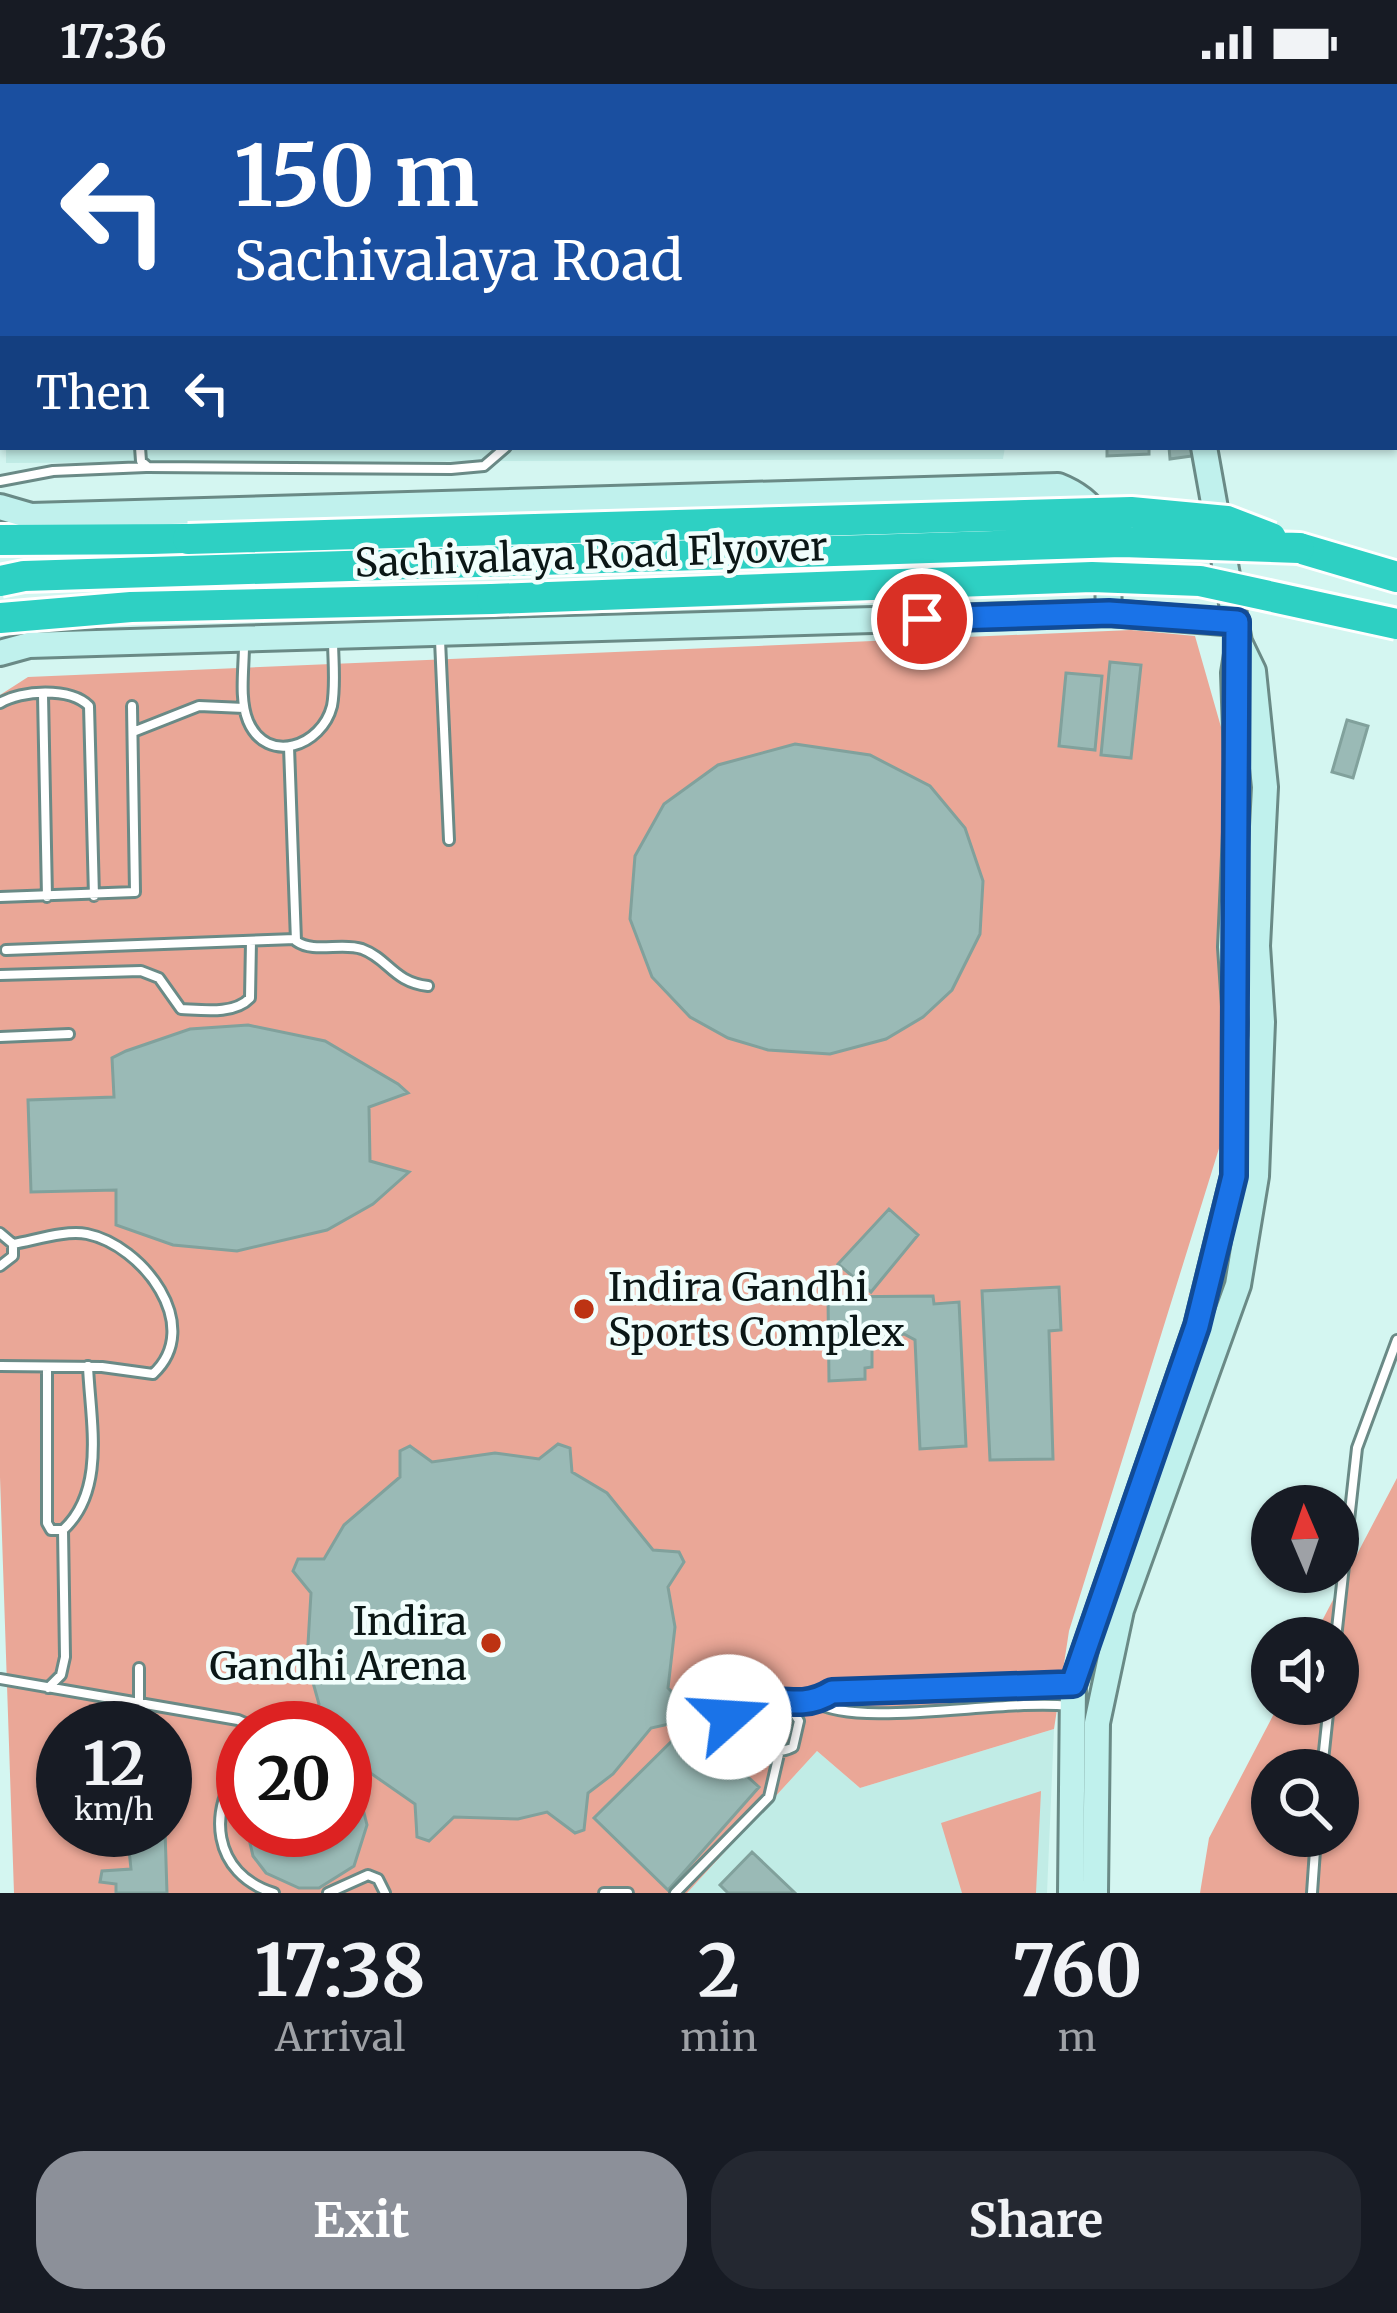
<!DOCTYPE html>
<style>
:root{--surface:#171b24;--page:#242831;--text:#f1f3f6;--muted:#9ea1a6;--accent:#8c9099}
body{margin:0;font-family:Merriweather,serif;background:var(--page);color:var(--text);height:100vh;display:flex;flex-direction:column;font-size:45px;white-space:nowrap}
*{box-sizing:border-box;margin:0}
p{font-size:39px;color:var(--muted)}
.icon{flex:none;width:66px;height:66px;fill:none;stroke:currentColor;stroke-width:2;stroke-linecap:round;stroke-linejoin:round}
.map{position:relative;height:1809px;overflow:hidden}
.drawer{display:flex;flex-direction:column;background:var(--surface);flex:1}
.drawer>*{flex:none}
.top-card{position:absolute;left:0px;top:0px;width:1398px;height:366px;box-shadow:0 3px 9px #0004;background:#1a4fa0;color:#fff;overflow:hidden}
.needle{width:78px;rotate:358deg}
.fabs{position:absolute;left:1251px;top:1401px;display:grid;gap:24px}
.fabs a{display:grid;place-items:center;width:108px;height:108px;border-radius:50%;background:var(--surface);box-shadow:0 3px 9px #0004;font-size:60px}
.speed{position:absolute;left:36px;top:1617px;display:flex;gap:24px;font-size:60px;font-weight:700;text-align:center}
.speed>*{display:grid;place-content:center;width:156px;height:156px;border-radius:50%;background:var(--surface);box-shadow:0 3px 9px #0004;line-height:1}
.speed small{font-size:30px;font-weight:400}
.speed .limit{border:18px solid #d22;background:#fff;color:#111}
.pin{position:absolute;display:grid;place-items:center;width:102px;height:102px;color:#fff;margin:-51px;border:6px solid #fff;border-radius:50%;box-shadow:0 3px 12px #0007}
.me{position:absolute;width:132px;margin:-66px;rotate:71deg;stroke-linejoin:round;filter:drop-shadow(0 0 9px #0008)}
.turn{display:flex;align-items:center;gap:42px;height:252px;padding:0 36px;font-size:54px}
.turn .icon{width:156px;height:156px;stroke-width:2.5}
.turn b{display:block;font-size:84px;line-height:102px}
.then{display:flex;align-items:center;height:114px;padding:0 36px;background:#0003;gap:24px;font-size:45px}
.eta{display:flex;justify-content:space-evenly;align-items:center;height:204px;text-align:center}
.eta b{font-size:72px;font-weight:700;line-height:84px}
.primary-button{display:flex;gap:24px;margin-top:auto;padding:24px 36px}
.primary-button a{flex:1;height:138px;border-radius:48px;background:var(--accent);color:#fff;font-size:48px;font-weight:700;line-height:138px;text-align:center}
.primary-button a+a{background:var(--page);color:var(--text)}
.status{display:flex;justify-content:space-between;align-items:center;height:84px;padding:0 60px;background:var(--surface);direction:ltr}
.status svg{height:33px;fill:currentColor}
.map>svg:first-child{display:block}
.built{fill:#c1ece6}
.green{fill:#eaa797;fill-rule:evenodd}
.building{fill:#9abab6;stroke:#81a19c;stroke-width:3}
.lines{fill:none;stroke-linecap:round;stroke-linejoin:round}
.lane-casing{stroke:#6a8a86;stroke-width:14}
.secondary-casing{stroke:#6a8a86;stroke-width:30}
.highway-casing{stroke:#fff;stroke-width:36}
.lane{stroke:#fff;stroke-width:8}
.secondary{stroke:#c0f1ed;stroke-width:24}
.highway{stroke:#2ed0c3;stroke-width:30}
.highway-bridge-casing{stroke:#fff;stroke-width:36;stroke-linecap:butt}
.highway-bridge{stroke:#2ed0c3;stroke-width:30}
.route-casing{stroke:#114b97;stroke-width:30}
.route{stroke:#1a73e8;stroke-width:21}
.poi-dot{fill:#bd3313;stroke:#f1fefc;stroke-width:4.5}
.labels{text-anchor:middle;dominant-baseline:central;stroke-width:9;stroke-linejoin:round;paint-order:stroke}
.street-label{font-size:39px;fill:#0b1716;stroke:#f1fefc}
.poi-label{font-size:39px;fill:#0b1716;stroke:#f1fefc;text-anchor:start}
</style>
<div class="status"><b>17:36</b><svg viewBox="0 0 49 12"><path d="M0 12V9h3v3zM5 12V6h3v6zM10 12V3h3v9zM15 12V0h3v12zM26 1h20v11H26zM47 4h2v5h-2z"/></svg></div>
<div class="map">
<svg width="1397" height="1809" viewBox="0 0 1397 1809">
<rect width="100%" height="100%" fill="#d4f6f1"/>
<path class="built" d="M0 0H1132V3H3V288Z
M1187 0H1397V292L1395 3Z
M6 363H1005L1003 375 6 379Z
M1054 1645 1047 1809H687L817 1667 860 1704Z"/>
<path class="green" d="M1131 546 1195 552 1223 650 1221 1058 1069 1547 1054 1645 860 1704 817 1667 687 1809H14L0 1393V611L28 593ZM63 1644H165V1746H63ZM243 1644H345V1746H243Z
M1397 1394V1809H1200L1209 1754 1279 1620H1338V1554H1313ZM1272 1686H1338V1752H1272Z
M1041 1707 1036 1809H962L941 1739Z"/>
<path class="building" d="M1344 0H1397V35L1395 3Z
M1107 363H1149V370L1107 372Z
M1169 363H1191L1192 372 1170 375Z
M1110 578 1141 581 1131 674 1101 671Z
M1066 589 1102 592 1095 666 1059 662Z
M1347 636 1368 642 1353 694 1332 688Z
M795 660 870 671 930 702 965 744 983 797 980 850 952 906 923 933 886 955 830 970 768 966 728 954 690 933 652 893 630 835 635 772 664 720 718 681Z
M248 941 325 957 398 1000 408 1009 369 1023 370 1077 409 1088 373 1120 327 1146 237 1167 173 1161 116 1141V1106L31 1108 28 1016 114 1013 112 974 126 967 190 945Z
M889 1125 918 1151 871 1208 838 1180Z
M1059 1203 1061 1246 1049 1247 1053 1375 990 1376 982 1207Z
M933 1212 934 1220 959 1218 966 1362 920 1365 915 1256 904 1250 872 1258V1283L865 1284V1295L829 1297 828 1213Z
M558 1360 570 1364 572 1388 607 1409 653 1466 679 1468 684 1478 668 1503 675 1543 668 1604 690 1626 687 1636 651 1644 613 1690 588 1709 584 1746 575 1749 547 1728 518 1735 454 1733 429 1757 417 1753 415 1720 356 1679 345 1665V1644H304L319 1620 307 1577 311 1509 293 1487 298 1475H324L344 1441 400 1393V1367L410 1362 432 1378 495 1369 539 1375Z
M689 1640 759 1703 668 1806 594 1734Z
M345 1699 362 1721 367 1741 354 1782 319 1804H299L266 1789 253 1772 247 1746H345Z
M127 1746H165L167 1809H116V1800L100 1798 102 1787 131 1785Z
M752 1768 795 1809H728L720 1801Z"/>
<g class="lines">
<g class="lane-casing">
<path id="lane" d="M400 0H557
M227 3V0
M306 3 373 0
M140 363 141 377 148 383 451 385 484 382 506 363
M0 397 53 387 146 383
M440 556 449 756
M244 561C244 585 239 615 248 637 267 682 322 662 332 622 336 601 333 576 333 555
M43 611 47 813
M0 619C21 606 70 603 89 622L94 812
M133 648 199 622 244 624
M289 663 296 857C314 870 341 858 362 865 389 875 393 898 428 902
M0 813 135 808 132 622
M6 866 295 855
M0 891 141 887 159 894 181 925C202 926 234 931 250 914L251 857
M0 953 69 950
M0 1149 13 1160V1172L0 1182
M0 1282 102 1283 153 1290C205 1242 142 1161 87 1150 65 1146 36 1156 13 1160
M47 1283V1439L51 1446H63L65 1573 61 1591 48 1604
M63 1446C107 1406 90 1335 88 1282
M1336 1554 1357 1364 1397 1256
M139 1584V1621
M0 1595 238 1636 256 1644
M1068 1600 832 1608 815 1618C859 1645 1007 1614 1069 1622
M767 1613 789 1621 799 1637 793 1663C766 1677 746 1654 729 1633L738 1616Z
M789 1621 815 1618
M243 1679C206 1725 212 1790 274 1809
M1322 1686 1329 1620
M328 1809 368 1791 378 1795 385 1809
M604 1809H628
M675 1809 769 1713 779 1670
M1312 1809 1316 1752"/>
</g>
<g class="secondary-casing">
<path id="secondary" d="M1152 0V3
M0 423 31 432 1058 402C1119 426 1106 473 1109 529
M0 569 29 561 1109 529 1237 539
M1071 1809 1073 1601 1197 1242 1234 1092 1238 966 1231 863 1238 703 1234 589 1239 558 1204 363
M1095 1809 1097 1639 1121 1526 1238 1201 1256 1092 1262 938 1257 862 1265 703 1253 587 1239 558"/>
</g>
<g class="highway-casing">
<path id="highway" d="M0 456 188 455
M1299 464 1397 493
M0 534 131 523 492 515"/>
</g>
<use href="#lane" class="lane"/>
<use href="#secondary" class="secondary"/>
<use href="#highway" class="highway"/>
<g class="highway-bridge-casing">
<path id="highway-bridge" d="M188 455 1131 428 1227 437 1271 454
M0 497 24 492 1122 458 1299 464
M492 515 1092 493 1200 497 1397 540"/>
</g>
<use href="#highway-bridge" class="highway-bridge"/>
</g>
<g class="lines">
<g class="route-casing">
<path id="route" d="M729 1633 737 1616C773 1610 799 1629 832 1608L1073 1600 1197 1242 1234 1092 1237 538 1109 529 922 535"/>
</g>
<use href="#route" class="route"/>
</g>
<g class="poi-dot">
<circle cx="584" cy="1225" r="12"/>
<circle cx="491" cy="1559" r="12"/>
</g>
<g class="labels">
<g class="street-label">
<text transform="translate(591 471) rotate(-2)">Sachivalaya Road Flyover</text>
</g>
<g class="poi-label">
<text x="608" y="1203">Indira Gandhi<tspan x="608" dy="45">Sports Complex</tspan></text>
<text x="467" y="1537" text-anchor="end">Indira<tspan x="467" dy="45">Gandhi Arena</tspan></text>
</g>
</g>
</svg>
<div class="fabs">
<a><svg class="needle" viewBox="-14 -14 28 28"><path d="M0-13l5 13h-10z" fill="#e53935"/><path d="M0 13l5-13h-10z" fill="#9ea1a6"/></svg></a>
<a><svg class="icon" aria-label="sound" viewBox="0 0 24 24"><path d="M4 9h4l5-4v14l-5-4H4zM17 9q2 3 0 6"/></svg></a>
<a><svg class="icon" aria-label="search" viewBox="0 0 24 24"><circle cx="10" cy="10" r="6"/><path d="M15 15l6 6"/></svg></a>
</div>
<div class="speed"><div>12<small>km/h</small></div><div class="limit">20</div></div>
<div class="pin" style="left:922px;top:535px;background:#d93025"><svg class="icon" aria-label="arrive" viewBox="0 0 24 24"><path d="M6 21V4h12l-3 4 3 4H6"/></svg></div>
<svg class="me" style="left:729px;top:1633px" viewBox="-20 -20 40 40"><circle r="19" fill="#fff"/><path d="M0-13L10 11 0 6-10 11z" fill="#1a73e8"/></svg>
<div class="top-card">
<div class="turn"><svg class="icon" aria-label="left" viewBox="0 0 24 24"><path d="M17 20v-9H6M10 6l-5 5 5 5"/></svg><div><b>150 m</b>Sachivalaya Road</div></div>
<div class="then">Then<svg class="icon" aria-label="left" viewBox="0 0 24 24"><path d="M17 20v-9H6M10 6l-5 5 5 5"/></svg></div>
</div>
</div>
<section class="drawer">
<div class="eta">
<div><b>17:38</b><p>Arrival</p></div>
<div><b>2</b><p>min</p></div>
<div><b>760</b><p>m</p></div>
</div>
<div class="primary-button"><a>Exit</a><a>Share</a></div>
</section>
